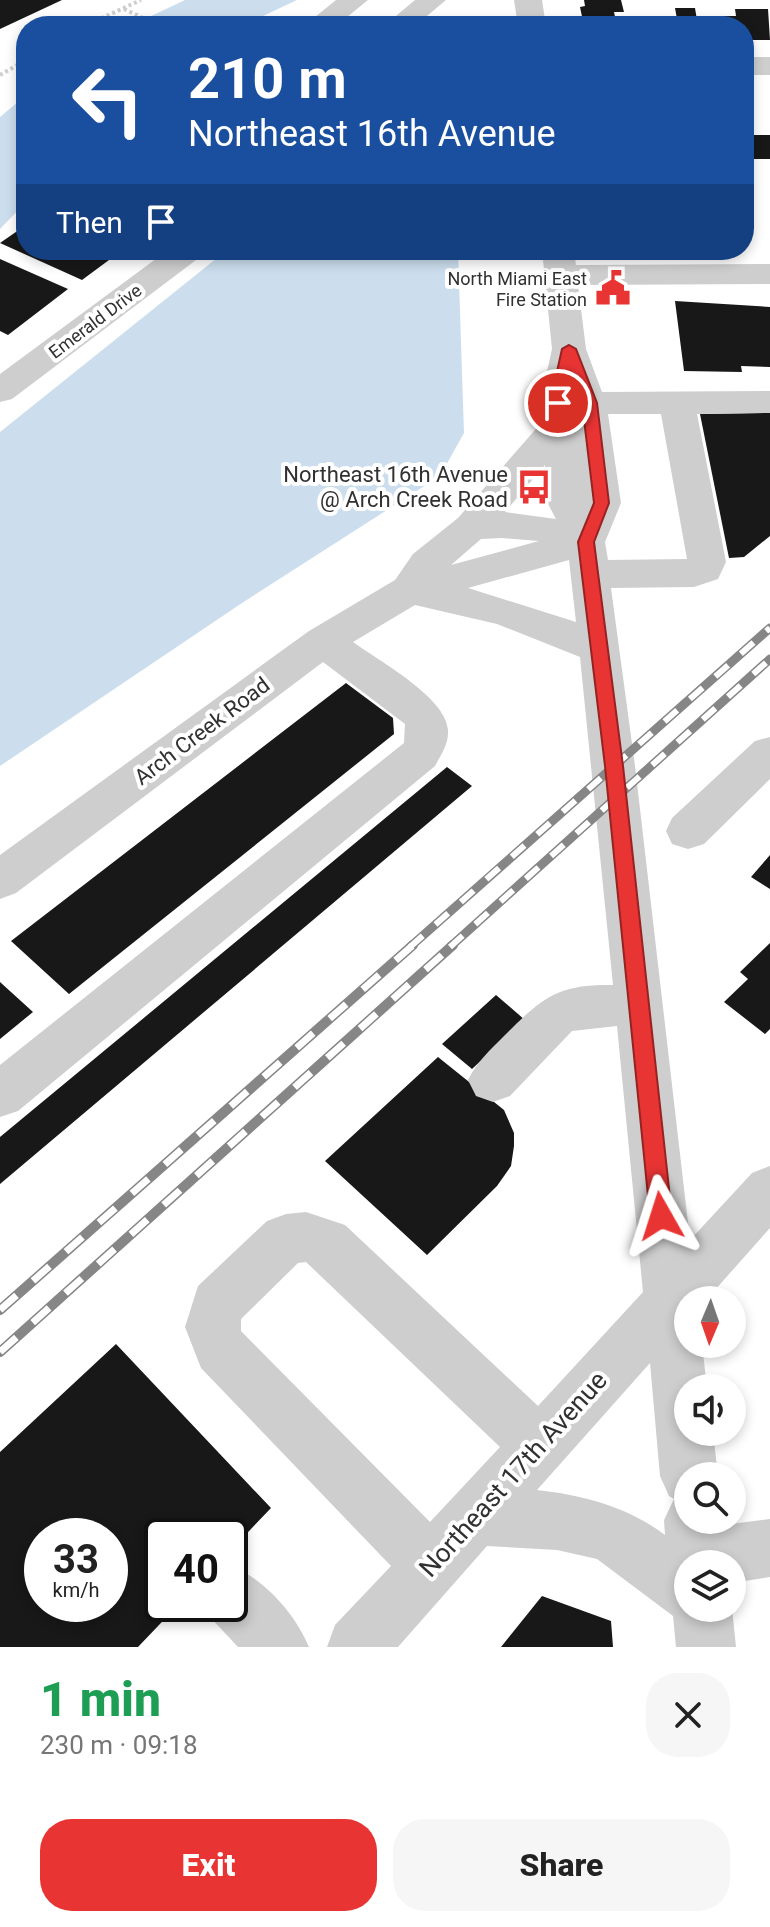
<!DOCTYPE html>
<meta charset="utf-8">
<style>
:root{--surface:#fff;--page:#f6f6f6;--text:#222;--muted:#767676;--accent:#e83433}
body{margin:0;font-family:Roboto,sans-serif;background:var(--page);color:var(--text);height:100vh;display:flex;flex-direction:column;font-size:30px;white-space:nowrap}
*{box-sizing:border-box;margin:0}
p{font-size:26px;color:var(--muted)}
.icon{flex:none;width:44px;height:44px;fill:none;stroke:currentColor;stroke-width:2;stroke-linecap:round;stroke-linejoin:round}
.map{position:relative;height:1647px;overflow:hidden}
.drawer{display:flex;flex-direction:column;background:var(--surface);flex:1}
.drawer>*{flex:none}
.hud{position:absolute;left:16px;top:16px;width:738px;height:244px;border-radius:32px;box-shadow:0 4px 12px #0003;background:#1a4fa0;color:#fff;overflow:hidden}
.needle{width:52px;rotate:182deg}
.controls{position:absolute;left:674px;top:1286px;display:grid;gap:16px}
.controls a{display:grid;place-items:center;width:72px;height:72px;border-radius:50%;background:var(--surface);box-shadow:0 4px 12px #0003;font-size:40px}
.speed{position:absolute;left:24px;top:1518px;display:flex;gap:16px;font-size:40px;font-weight:700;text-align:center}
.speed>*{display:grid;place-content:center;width:104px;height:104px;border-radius:50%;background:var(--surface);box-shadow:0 4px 12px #0003;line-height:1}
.speed small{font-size:20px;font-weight:400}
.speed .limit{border:4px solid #111;border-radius:12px;background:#fff;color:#111}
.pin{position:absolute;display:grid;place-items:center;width:68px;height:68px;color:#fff;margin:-34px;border:4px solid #fff;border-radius:50%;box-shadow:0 2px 8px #0007}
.me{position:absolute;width:88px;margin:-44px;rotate:354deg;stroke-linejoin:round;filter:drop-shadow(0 0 6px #0008)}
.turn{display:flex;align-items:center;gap:28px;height:168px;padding:0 40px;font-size:36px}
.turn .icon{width:104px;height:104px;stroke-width:2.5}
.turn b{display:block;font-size:56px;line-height:68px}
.then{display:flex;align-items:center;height:76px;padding:0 40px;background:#0003;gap:16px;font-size:30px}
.round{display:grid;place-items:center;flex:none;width:84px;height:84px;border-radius:32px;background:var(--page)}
.summary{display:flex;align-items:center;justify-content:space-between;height:136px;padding:0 40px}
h1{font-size:48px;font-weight:800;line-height:60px;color:#1e9e55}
.action{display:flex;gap:16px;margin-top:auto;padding:16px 40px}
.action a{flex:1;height:92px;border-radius:32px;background:var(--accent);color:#fff;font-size:32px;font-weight:800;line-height:92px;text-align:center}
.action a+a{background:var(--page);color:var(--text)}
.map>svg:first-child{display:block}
.water{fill:#ccdeee}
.building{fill:#181818;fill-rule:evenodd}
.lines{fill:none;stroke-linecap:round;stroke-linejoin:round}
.path{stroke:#cecece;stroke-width:4;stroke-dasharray:3 3;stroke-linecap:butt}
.minor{fill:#cecece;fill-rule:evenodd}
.rail-far1-casing{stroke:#868686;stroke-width:9}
.rail-casing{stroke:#868686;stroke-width:10}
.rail-far1{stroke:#fff;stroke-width:6;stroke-dasharray:17;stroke-linecap:butt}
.rail{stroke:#fff;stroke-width:7;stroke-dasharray:22;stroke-linecap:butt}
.route{fill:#e83433;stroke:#972221;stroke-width:2}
.labels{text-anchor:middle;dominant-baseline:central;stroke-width:8;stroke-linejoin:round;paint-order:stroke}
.far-poi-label{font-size:18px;fill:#313131;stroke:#fff;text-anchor:end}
.far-street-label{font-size:18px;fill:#313131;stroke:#fff}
.poi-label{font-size:22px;fill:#313131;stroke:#fff;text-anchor:end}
.street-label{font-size:22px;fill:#313131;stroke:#fff}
.near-street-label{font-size:26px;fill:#313131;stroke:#fff}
</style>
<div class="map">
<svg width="770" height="1647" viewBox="0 0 770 1647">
<rect width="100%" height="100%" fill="#fff"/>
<path class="water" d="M185 0H297L242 26H130Z
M26 95V202L0 229V117Z
M227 250H458L464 433 440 476 242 603 0 766V432Z"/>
<path class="building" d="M0 0H62L0 29Z
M584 0H621L624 12H614L617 26H584L580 7 585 6Z
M675 8H695L698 26H645L644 19H677Z
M735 9H768L770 40H744V26H726L723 16H736Z
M744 117 750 135H770V159H744Z
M26 225V250H86L109 260 82 280 0 243Z
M0 259 68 289 8 335 0 331Z
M675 301 770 307V367L741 366 742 372 684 371Z
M770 413V536L744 557 729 558 700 414Z
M346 683 393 718 394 734 69 994 11 941Z
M447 767 472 786 0 1184V1137Z
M770 855V889L751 877Z
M770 943V1029L765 1034 724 1002 748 979 740 972Z
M0 982 33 1012 0 1039Z
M496 995 525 1020 472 1069 442 1044Z
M438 1057 504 1110 514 1133V1146L511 1166 497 1186 427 1255 325 1161Z
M116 1344 271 1508 230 1551V1536H162V1604H179L138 1647H0V1452ZM42 1536H110V1604H42Z
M542 1596 611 1621 613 1647H501Z"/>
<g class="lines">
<path class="path" d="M124 9 160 26
M85 26 141 0
M0 75 26 60"/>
<path class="minor" d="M336 0H368L336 26H304Z
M415 0H446L415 26H384Z
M514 0H542L546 26H518Z
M744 57H770V75H744Z
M168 250H205L200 257 12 399 0 402V374Z
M542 250H574L576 265 770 264V284L578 285 586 349 602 392 770 391V413L697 414 726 562 718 579 694 587 611 588 635 766 690 1240 752 1173 770 1166V1228L706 1300H688V1344H702L707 1388H688V1432H713L718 1476H688V1520H722L723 1525 770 1519V1577L732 1583V1564H688V1608H732L736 1647H676L673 1616 597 1559 557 1550 487 1546 398 1647H327L335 1625 391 1566 201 1368 185 1327 198 1286 267 1221 286 1214 306 1212 345 1225 538 1406 643 1292 617 1026 572 1031 510 1096 493 1102 476 1096 468 1080C477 1062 490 1050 504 1036 542 998 557 984 613 985L580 657 497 624 415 605 353 642C379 661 446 697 448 730 449 743 441 755 435 766L18 1111 0 1117V1065L404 743 405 724 323 662 16 893 0 899V855L309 631 395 580 413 554 458 518 542 422 540 403 552 349ZM608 414H661L687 559 608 560 605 542 621 503ZM545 465 548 504 556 519 505 512ZM502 538 539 541 451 565 481 539ZM569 560 576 622 468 588ZM306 1262 500 1447 430 1522 241 1331V1319L298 1263ZM650 1363 660 1476 669 1496 674 1499 664 1520 665 1535C628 1507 583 1495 537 1490Z
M770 737V779L704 844 688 849 672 844 666 831 672 818 755 741Z
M230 1565C264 1579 295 1613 309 1647H238L209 1616 204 1604H230Z"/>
<g class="rail-far1-casing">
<path id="rail-far1" d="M410 947 770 628
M450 947 770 659"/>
</g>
<g class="rail-casing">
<path id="rail" d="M0 1310 413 945
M0 1352 453 945"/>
</g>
<use href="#rail-far1" class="rail-far1"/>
<use href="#rail" class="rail"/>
</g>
<path class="route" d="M569 345 576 349 597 403 609 503 594 542 623 766 672 1216 669 1223 661 1226 654 1223 650 1216 605 766 578 542 594 503 582 403 571 373 563 406H552L550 403 562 349Z"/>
<defs>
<g id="civic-bare" transform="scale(2.76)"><path d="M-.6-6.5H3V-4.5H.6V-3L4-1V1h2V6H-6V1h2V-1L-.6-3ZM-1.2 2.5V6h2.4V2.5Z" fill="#e83433" stroke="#fff" stroke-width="2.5" paint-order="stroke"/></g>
<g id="bus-bare" transform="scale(2.76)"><path d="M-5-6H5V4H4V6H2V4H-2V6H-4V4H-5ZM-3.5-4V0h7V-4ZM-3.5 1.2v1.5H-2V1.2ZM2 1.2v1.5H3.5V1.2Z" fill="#e83433" stroke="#fff" stroke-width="2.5" paint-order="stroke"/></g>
</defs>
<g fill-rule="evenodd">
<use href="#civic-bare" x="613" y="288"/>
<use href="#bus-bare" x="534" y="487"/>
</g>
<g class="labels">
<g class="far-poi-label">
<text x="587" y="278">North Miami East<tspan x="587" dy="21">Fire Station</tspan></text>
</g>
<g class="far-street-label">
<text transform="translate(95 321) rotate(-37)">Emerald Drive</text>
</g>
<g class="poi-label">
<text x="508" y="474">Northeast 16th Avenue<tspan x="508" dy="25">@ Arch Creek Road</tspan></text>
</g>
<g class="street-label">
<text transform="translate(202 731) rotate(-37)">Arch Creek Road</text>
</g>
<g class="near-street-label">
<text transform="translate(513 1474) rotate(-48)">Northeast 17th Avenue</text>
</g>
</g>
</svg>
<div class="controls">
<a><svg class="needle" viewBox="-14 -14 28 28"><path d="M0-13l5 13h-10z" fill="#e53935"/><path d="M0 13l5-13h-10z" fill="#767676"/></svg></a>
<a><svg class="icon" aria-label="sound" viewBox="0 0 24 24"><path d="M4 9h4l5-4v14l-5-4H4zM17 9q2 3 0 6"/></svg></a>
<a><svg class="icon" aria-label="search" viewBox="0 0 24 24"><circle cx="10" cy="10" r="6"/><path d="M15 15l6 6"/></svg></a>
<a><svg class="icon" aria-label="layers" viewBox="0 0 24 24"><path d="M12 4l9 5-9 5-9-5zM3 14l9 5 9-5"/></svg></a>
</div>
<div class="speed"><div>33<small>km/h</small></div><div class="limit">40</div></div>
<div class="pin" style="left:558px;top:403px;background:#d93025"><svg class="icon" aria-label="arrive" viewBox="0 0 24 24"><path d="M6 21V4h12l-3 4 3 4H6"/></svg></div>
<svg class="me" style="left:661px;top:1216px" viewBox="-20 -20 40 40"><path d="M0-17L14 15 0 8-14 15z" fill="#e83433" stroke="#fff" stroke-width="4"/></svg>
<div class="hud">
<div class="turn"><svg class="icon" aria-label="left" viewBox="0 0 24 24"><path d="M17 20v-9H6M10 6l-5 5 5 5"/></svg><div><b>210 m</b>Northeast 16th Avenue</div></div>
<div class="then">Then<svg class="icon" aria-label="arrive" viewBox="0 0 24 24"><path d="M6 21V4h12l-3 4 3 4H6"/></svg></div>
</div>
</div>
<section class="drawer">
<div class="summary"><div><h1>1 min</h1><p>230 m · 09:18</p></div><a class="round"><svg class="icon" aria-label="close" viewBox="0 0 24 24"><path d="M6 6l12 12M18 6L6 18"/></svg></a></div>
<div class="action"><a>Exit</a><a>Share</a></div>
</section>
